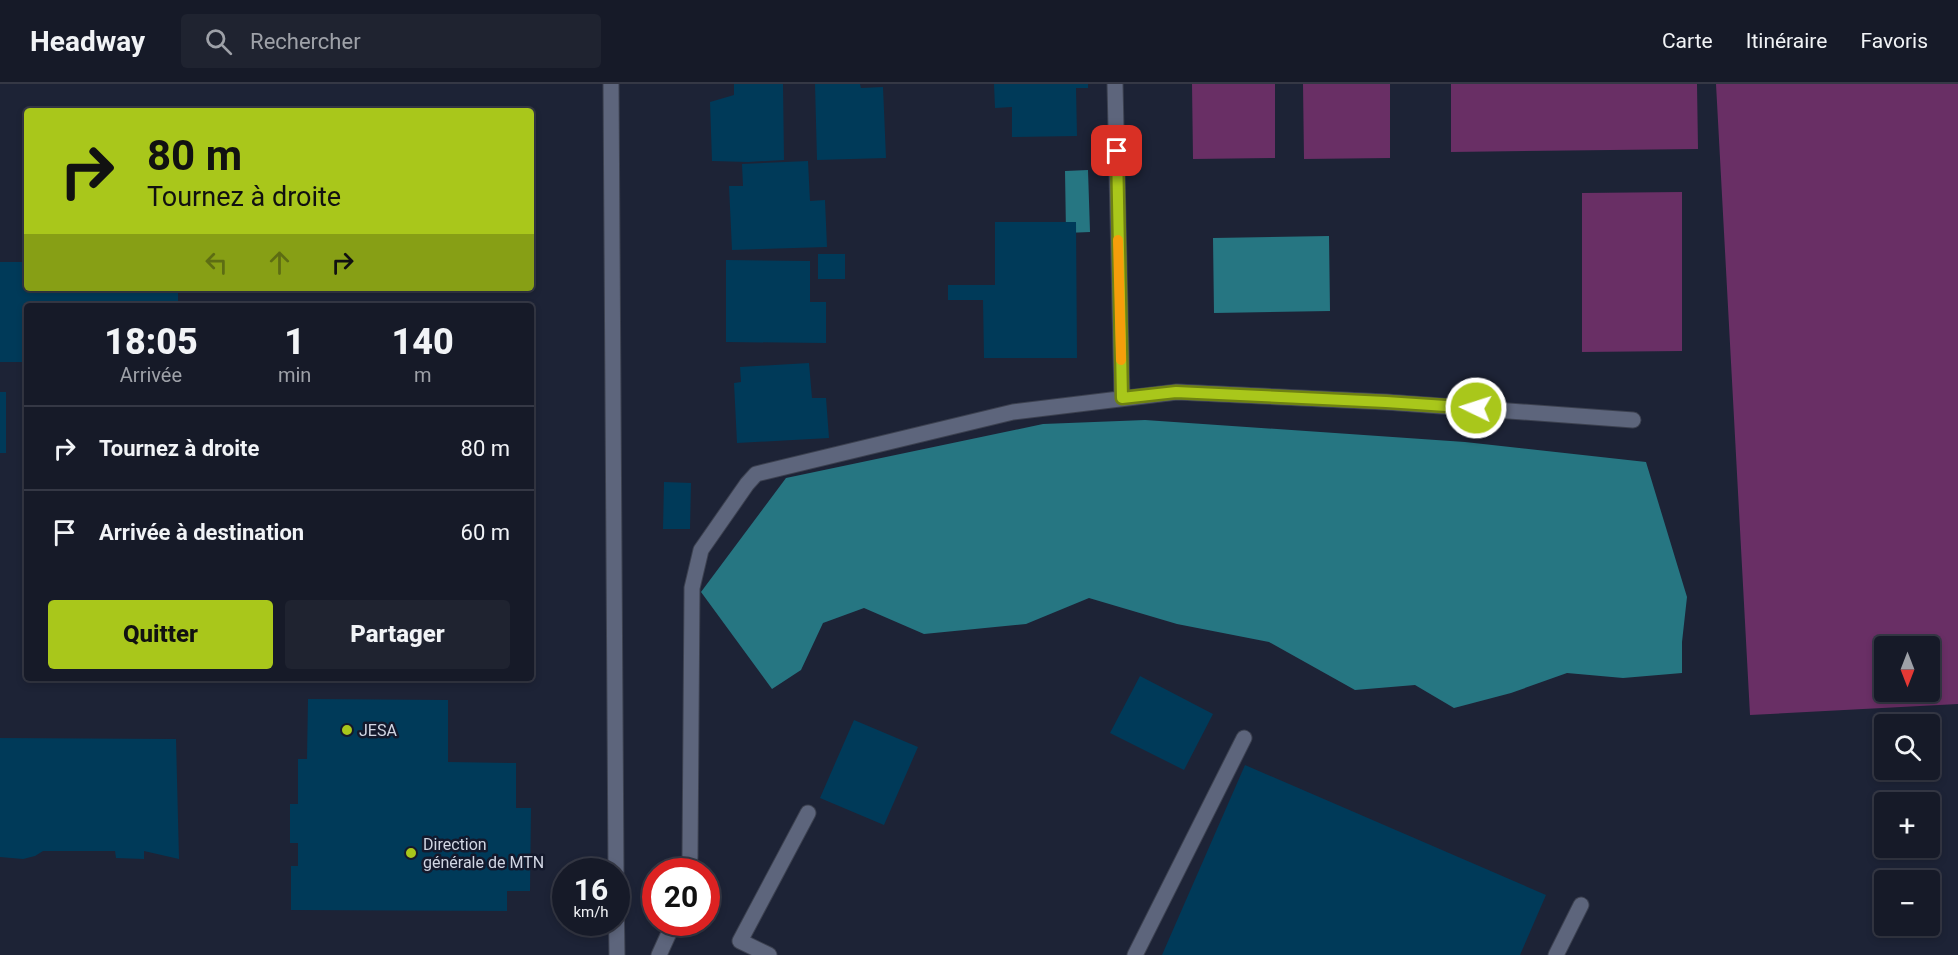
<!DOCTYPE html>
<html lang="fr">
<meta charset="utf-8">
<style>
:root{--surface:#161a28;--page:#1f2330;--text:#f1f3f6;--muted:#9ea1a8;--line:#353845;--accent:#a9c71b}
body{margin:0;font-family:Roboto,sans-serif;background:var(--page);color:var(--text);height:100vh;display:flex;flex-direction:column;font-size:22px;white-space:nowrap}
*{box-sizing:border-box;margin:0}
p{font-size:20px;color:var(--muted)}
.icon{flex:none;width:33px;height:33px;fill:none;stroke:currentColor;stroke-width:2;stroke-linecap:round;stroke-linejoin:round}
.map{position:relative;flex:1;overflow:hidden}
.details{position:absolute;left:24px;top:219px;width:510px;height:378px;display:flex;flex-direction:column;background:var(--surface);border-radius:6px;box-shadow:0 3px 9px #0003,0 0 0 2px var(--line)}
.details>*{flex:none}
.banner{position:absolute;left:24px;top:24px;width:510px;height:183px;border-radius:6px;box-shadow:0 3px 9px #0003,0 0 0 2px var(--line);background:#a9c71b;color:#111;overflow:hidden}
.needle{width:39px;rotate:180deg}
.controls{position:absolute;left:1874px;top:552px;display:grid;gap:12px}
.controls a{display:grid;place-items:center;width:66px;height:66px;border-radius:6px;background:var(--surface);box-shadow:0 3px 9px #0003,0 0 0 2px var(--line);font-size:30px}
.speed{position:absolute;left:552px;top:774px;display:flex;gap:12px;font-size:30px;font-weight:700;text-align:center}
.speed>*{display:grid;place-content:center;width:78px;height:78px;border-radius:50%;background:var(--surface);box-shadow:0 3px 9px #0003,0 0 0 2px var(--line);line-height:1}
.speed small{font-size:15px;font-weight:400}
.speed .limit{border:9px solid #d22;background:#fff;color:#111}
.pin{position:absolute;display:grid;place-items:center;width:51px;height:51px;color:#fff;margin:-26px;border-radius:12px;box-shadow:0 3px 9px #0006}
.me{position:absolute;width:66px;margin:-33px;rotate:274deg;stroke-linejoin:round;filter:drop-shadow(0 0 4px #0008)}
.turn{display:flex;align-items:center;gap:21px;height:126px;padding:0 24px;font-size:27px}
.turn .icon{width:78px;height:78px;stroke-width:2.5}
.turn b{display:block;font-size:42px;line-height:51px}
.lanes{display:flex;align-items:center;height:57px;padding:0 24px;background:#0003;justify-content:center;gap:30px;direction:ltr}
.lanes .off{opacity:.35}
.eta{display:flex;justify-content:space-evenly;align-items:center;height:102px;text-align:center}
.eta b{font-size:36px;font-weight:800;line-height:42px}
.cta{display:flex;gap:12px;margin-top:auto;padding:12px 24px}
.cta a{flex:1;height:69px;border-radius:6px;background:var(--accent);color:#111;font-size:24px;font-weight:800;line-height:69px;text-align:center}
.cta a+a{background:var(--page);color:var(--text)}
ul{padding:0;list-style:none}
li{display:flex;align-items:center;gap:18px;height:84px;padding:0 24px;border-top:2px solid var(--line)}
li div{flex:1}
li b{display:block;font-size:22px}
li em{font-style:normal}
header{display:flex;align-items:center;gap:36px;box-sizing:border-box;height:84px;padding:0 30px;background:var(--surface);border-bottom:2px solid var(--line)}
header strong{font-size:28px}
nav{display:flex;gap:33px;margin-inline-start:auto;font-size:21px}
.search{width:420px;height:54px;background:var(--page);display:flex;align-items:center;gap:15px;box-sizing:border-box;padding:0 21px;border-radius:6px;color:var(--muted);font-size:22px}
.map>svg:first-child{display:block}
.green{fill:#692f65;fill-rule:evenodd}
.water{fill:#267682}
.building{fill:#003a59}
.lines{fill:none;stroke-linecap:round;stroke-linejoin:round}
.minor-casing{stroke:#3c4150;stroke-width:17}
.minor{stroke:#5d657c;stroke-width:15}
.route-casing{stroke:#6e8112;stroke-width:15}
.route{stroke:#a9c71b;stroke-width:10}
.slow{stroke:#f59e0b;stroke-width:10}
.poi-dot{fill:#a9c71b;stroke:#14192c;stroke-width:2}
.labels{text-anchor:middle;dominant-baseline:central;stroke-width:5;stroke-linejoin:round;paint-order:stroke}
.poi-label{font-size:16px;fill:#d1d6e3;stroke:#14192c;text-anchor:start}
</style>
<header>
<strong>Headway</strong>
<div class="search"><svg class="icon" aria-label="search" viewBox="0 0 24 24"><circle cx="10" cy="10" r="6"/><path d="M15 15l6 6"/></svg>Rechercher</div>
<nav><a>Carte</a><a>Itinéraire</a><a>Favoris</a></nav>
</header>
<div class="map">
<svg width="1958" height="871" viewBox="0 0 1958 871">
<rect width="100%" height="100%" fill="#1d2336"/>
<path class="green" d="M1192 0H1275V74L1193 75Z
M1303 0H1390V74L1304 75Z
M1451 0H1697L1698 65 1451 68Z
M1716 0H1958V620L1750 631ZM1884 562H1929V608H1884Z
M1682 108V267L1582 268V109Z"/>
<path class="water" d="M1088 86 1090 148 1066 149 1065 87Z
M1329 152 1330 227 1214 229 1213 154Z
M1145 336 1465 358 1646 378 1687 513 1682 558V589L1623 594 1567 589 1511 609 1454 624 1415 601 1355 606 1269 558 1177 540 1089 514 1026 540 924 550 864 524 823 539 801 586 772 605 701 508 786 394 1043 340Z"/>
<path class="building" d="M734 0H783L784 76 748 78 712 77 710 18 734 11Z
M815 0H860L861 4 883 3 886 74 817 76Z
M994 0H1088V4H1076L1077 52 1012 53V23L995 24Z
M808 77 810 117 825 116 827 163 732 166 729 102H743L742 80Z
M995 138H1076L1077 274H984L983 216H948V201H995Z
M818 170H845V195H818Z
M726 176 810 177V218H826V259L726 258Z
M0 178H27V204H178V222H27V278H0Z
M809 279 812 314H826L829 354 737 359 734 299 741 298 740 283Z
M0 308H6V369H0Z
M664 398 691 399 690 445H663Z
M1140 592 1213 630 1184 686 1110 649Z
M308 615 448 616V678L516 679V724H531L530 807H507V827L291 826V782H298V759H290V720H298V675H307Z
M854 636 918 663 884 741 820 714Z
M0 654 176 655 179 775 144 767V775L116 774 115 767H43L35 772 23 775 0 773Z
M1245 681 1546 811 1520 871H1162Z"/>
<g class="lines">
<g class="minor-casing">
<path id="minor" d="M611 0 616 788
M1115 0 1122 314
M688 788 690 773 692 504 701 466 747 400 756 390 1013 328 1177 308 1386 318 1633 336
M616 805 617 871
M659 871 674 838
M769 871 740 857 808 729
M1135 871 1244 654
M1556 871 1581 821"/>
</g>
<use href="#minor" class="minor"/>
</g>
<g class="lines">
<g class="route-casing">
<path id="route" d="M1117 67 1122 314 1176 308 1386 318 1476 324"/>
</g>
<use href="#route" class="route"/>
<path class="slow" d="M1118 156 1121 276"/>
</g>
<g class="poi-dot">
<circle cx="347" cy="646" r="6"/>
<circle cx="411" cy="769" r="6"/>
</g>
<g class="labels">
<g class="poi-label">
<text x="359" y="646">JESA</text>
<text x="423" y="760">Direction<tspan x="423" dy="18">générale de MTN</tspan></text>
</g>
</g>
</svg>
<div class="controls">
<a><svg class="needle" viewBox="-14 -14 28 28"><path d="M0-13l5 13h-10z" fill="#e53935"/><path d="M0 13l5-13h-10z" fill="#9ea1a8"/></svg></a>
<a><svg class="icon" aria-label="search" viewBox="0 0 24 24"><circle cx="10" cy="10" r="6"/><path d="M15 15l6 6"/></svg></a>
<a>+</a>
<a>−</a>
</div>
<div class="speed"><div>16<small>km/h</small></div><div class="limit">20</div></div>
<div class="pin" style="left:1117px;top:67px;background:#d93025"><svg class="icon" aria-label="arrive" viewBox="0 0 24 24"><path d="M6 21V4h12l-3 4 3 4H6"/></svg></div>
<svg class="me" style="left:1476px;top:324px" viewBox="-20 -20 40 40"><circle r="17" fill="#a9c71b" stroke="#fff" stroke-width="3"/><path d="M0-11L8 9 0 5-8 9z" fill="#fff"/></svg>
<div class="banner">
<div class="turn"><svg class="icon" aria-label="right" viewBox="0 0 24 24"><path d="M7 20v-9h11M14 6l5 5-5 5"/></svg><div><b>80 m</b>Tournez à droite</div></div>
<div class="lanes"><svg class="icon off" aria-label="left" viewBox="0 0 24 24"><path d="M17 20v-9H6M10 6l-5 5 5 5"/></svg><svg class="icon off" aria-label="ahead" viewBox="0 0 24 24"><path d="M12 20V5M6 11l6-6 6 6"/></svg><svg class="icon" aria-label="right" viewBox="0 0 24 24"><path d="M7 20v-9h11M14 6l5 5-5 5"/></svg></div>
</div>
<section class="details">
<div class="eta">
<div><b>18:05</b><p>Arrivée</p></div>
<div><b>1</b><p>min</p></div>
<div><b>140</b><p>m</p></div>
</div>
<ul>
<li><svg class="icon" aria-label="right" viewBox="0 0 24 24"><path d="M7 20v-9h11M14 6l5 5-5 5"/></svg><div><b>Tournez à droite</b></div><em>80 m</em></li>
<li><svg class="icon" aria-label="arrive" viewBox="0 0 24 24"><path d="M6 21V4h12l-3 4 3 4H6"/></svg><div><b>Arrivée à destination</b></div><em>60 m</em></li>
</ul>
<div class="cta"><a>Quitter</a><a>Partager</a></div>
</section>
</div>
